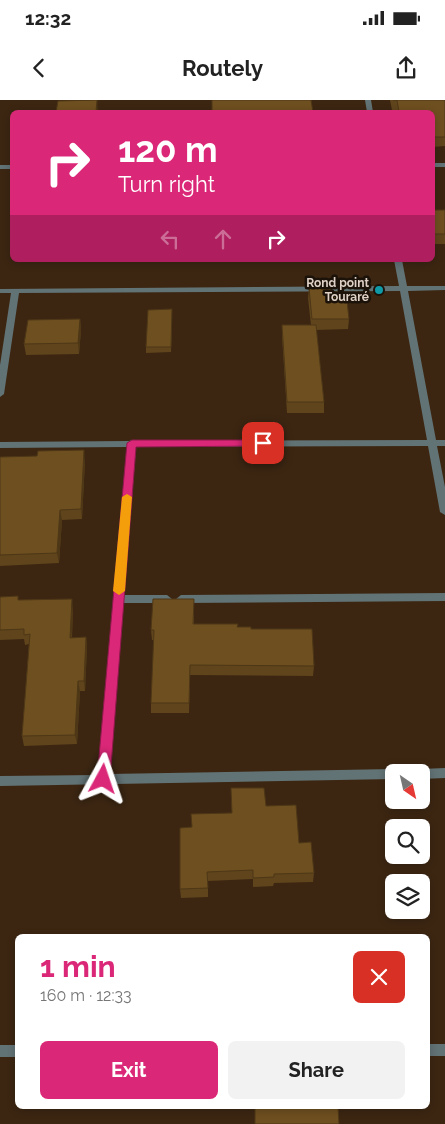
<!DOCTYPE html>
<meta charset="utf-8">
<style>
:root{--surface:#fff;--page:#f2f2f2;--text:#222;--muted:#767676;--accent:#db2777}
body{margin:0;font-family:Raleway,sans-serif;background:var(--page);color:var(--text);height:100vh;display:flex;flex-direction:column;font-size:19px;white-space:nowrap}
*{box-sizing:border-box;margin:0}
p{font-size:16px;color:var(--muted)}
.icon{flex:none;width:28px;height:28px;fill:none;stroke:currentColor;stroke-width:2;stroke-linecap:round;stroke-linejoin:round}
.map{position:relative;flex:1;overflow:hidden}
.panel{position:absolute;left:15px;top:834px;width:415px;height:175px;display:flex;flex-direction:column;background:var(--surface);border-radius:8px;box-shadow:0 2px 8px #0003}
.panel>*{flex:none}
.hud{position:absolute;left:10px;top:10px;width:425px;height:152px;border-radius:8px;box-shadow:0 2px 8px #0003;background:#db2777;color:#fff;overflow:hidden}
.needle{width:32px;rotate:146deg}
.buttons{position:absolute;left:385px;top:664px;display:grid;gap:10px}
.buttons a{display:grid;place-items:center;width:45px;height:45px;border-radius:8px;background:var(--surface);box-shadow:0 2px 8px #0003;font-size:25px}
.pin{position:absolute;display:grid;place-items:center;width:42px;height:42px;color:#fff;margin:-21px;border-radius:10px;box-shadow:0 2px 8px #0006}
.me{position:absolute;width:55px;margin:-28px;rotate:5deg;stroke-linejoin:round;filter:drop-shadow(0 0 4px #0008)}
.turn{display:flex;align-items:center;gap:18px;height:105px;padding:0 25px;font-size:22px}
.turn .icon{width:65px;height:65px;stroke-width:2.5}
.turn b{display:block;font-size:35px;line-height:42px}
.lanes{display:flex;align-items:center;height:48px;padding:0 25px;background:#0003;justify-content:center;gap:25px;direction:ltr}
.lanes .off{opacity:.35}
.round{display:grid;place-items:center;flex:none;width:52px;height:52px;border-radius:8px;background:var(--page)}
.head{display:flex;align-items:center;justify-content:space-between;height:85px;padding:0 25px}
h1{font-size:30px;font-weight:700;line-height:38px;color:var(--accent)}
.primary-button{display:flex;gap:10px;margin-top:auto;padding:10px 25px}
.primary-button a{flex:1;height:58px;border-radius:8px;background:var(--accent);color:#fff;font-size:20px;font-weight:700;line-height:58px;text-align:center}
.primary-button a+a{background:var(--page);color:var(--text)}
.status{display:flex;justify-content:space-between;align-items:center;height:35px;padding:0 25px;background:var(--surface);direction:ltr}
.status svg{height:14px;fill:currentColor}
header{display:flex;justify-content:space-between;align-items:center;height:65px;padding:0 25px;background:var(--surface);font-size:22px;font-weight:700}
.map>svg:first-child{display:block}
.lines{fill:none;stroke-linecap:round;stroke-linejoin:round}
.minor{fill:#627375;fill-rule:evenodd}
.wall{fill:#5f441c}
.shaded-wall{fill:#4d3716}
.building{fill:#6e4f20;stroke:#4d3716}
.route{fill:#db2777;stroke:#8e194d}
.slow{fill:#f59e0b}
.culture-dot{fill:#0f9aa8;stroke:#1b1209;stroke-width:2}
.labels{text-anchor:middle;dominant-baseline:central;stroke-width:5;stroke-linejoin:round;paint-order:stroke}
.far-poi-label{font-size:12px;font-weight:bold;fill:#dfd1c6;stroke:#1b1209;text-anchor:end}
</style>
<div class="status"><b>12:32</b><svg viewBox="0 0 49 12"><path d="M0 12V9h3v3zM5 12V6h3v6zM10 12V3h3v9zM15 12V0h3v12zM26 1h20v11H26zM47 4h2v5h-2z"/></svg></div>
<header><svg class="icon" aria-label="back" viewBox="0 0 24 24"><path d="M15 5l-7 7 7 7"/></svg>Routely<svg class="icon" aria-label="share" viewBox="0 0 24 24"><path d="M12 15V3M7 8l5-5 5 5M5 13v7h14v-7"/></svg></header>
<div class="map">
<svg width="445" height="1024" viewBox="0 0 445 1024">
<rect width="100%" height="100%" fill="#3c2612"/>
<g class="lines">
<path class="minor" d="M365 0H371L373 12H367Z
M432 63H445V67H432Z
M0 65H12V69H0Z
M394 160H402L407 186H445V190L408 191 436 340H445V346H437L445 387V415L440 412 428 346 136 347 124 495H167L172 499 167 503H123L109 674 394 669 399 672H394V679L0 686V676L98 675 127 347 0 348V342L129 341 132 340 135 341 427 340 400 191 19 193 4 294 0 297V265L11 193H0V189L399 186Z
M445 493V501L181 503 176 499 181 495Z
M445 668V678L421 679V672H416L421 669Z
M428 944H445V956H428Z
M0 945H18V957H0Z"/>
</g>
<path class="wall" d="M390 0H445V46L432 47V12H396V10H392Z
M432 110H445V144H432Z
M309 188 332 192 349 219 348 229 316 230 324 302V313H287L282 236V225H311L308 198Z
M172 215 171 252 146 253V247Z
M80 219 81 230 79 254 26 255 24 244Z
M0 357 85 361 82 419 62 420 59 463 0 466Z
M0 497 73 509 72 538 86 537 87 547 85 591H80L77 644 24 646 22 636 29 544 25 545 24 539 0 540Z
M194 499V524L237 527 251 529 314 566 313 576 190 575 189 613H151V603L154 540H152L151 530Z
M231 688 266 706 299 743 314 773 313 782 274 783 273 786 253 787V779L208 781V797L181 798 180 789 192 727 232 713Z"/>
<path class="shaded-wall" d="M97 0 98 12H96Z
M80 219 81 230 79 254 78 243Z
M84 350 85 361 82 419 81 409Z
M60 410 62 420 59 463 57 453Z
M72 499 73 509 71 548 70 538Z
M86 537 87 547 85 591 84 581Z
M78 581 80 591 77 644 75 635Z"/>
<path class="building" d="M97 0 96 12H56L58 1Z
M212 0H311L313 12H212Z
M393 0H445V37H432V12H399L397 0Z
M432 110H445V134H432Z
M309 188H331L332 192H346L349 219H312Z
M172 209 171 247H146L148 210Z
M80 219 78 243 24 244 28 220Z
M282 225H316L324 302H287Z
M84 350 81 409 60 410 57 453 0 455V357L37 356 38 351Z
M18 496V500L72 499 70 538 86 537 84 581H78L75 635 22 636 30 534 24 535V529L0 530V497Z
M153 499H194L193 524H238L237 527H251V529H312L314 566 190 565 189 603H151L154 530H151Z
M231 688H264L266 706 296 705 299 743 311 742 314 773 274 774V777L253 778V770L207 772 208 788 180 789V728L192 727 191 714 232 713Z
M255 1006H338L339 1024H255Z"/>
<path class="route" d="M132 340H263L268 343 263 346 136 347 110 679 108 682 103 684 99 682 97 679 127 343Z"/>
<path class="slow" d="M127 394 132 397 125 491 119 495 113 491 122 397Z"/>
<circle class="culture-dot" cx="379" cy="190" r="5"/>
<g class="labels">
<g class="far-poi-label">
<text x="369" y="183">Rond point<tspan x="369" dy="14">Touraré</tspan></text>
</g>
</g>
</svg>
<div class="buttons">
<a><svg class="needle" viewBox="-14 -14 28 28"><path d="M0-13l5 13h-10z" fill="#e53935"/><path d="M0 13l5-13h-10z" fill="#767676"/></svg></a>
<a><svg class="icon" aria-label="search" viewBox="0 0 24 24"><circle cx="10" cy="10" r="6"/><path d="M15 15l6 6"/></svg></a>
<a><svg class="icon" aria-label="layers" viewBox="0 0 24 24"><path d="M12 4l9 5-9 5-9-5zM3 14l9 5 9-5"/></svg></a>
</div>
<div class="pin" style="left:263px;top:343px;background:#d93025"><svg class="icon" aria-label="arrive" viewBox="0 0 24 24"><path d="M6 21V4h12l-3 4 3 4H6"/></svg></div>
<svg class="me" style="left:103px;top:679px" viewBox="-20 -20 40 40"><path d="M0-17L14 15 0 8-14 15z" fill="#db2777" stroke="#fff" stroke-width="4"/></svg>
<div class="hud">
<div class="turn"><svg class="icon" aria-label="right" viewBox="0 0 24 24"><path d="M7 20v-9h11M14 6l5 5-5 5"/></svg><div><b>120 m</b>Turn right</div></div>
<div class="lanes"><svg class="icon off" aria-label="left" viewBox="0 0 24 24"><path d="M17 20v-9H6M10 6l-5 5 5 5"/></svg><svg class="icon off" aria-label="ahead" viewBox="0 0 24 24"><path d="M12 20V5M6 11l6-6 6 6"/></svg><svg class="icon" aria-label="right" viewBox="0 0 24 24"><path d="M7 20v-9h11M14 6l5 5-5 5"/></svg></div>
</div>
<section class="panel">
<div class="head"><div><h1>1 min</h1><p>160 m · 12:33</p></div><a class="round" style="background:#d93025;color:#fff"><svg class="icon" aria-label="close" viewBox="0 0 24 24"><path d="M6 6l12 12M18 6L6 18"/></svg></a></div>
<div class="primary-button"><a>Exit</a><a>Share</a></div>
</section>
</div>
